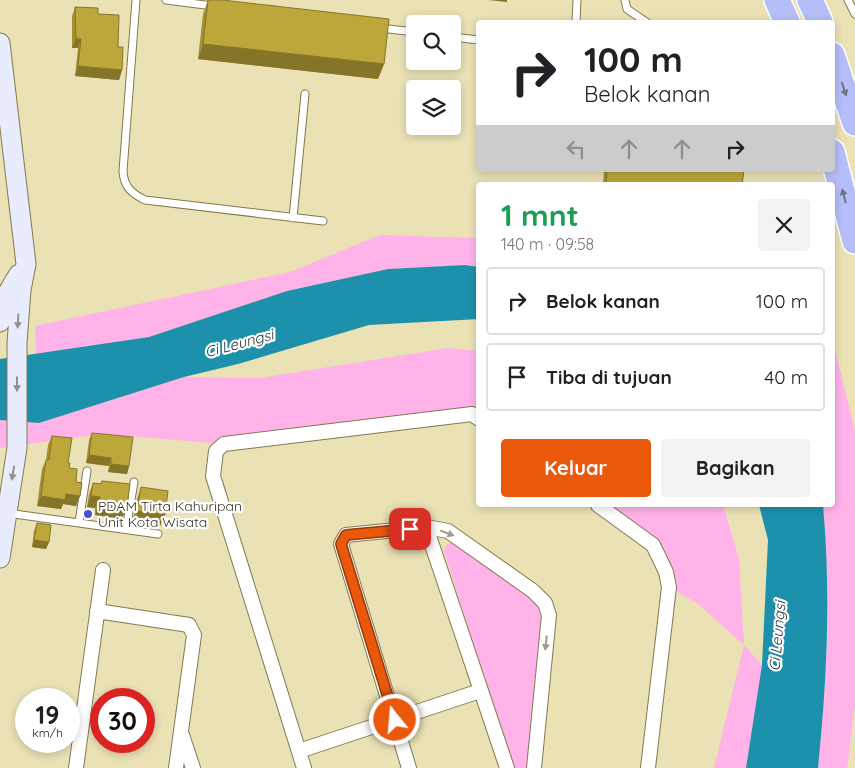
<!DOCTYPE html>
<html lang="id">
<meta charset="utf-8">
<style>
:root{--surface:#fff;--page:#f2f2f2;--text:#202124;--muted:#757577;--line:#e0e0e0;--accent:#ea580c}
body{margin:0;font-family:Quicksand,sans-serif;background:var(--page);color:var(--text);height:100vh;display:flex;flex-direction:column;font-size:19px;white-space:nowrap}
*{box-sizing:border-box;margin:0}
p{font-size:16px;color:var(--muted)}
.icon{flex:none;width:28px;height:28px;fill:none;stroke:currentColor;stroke-width:2;stroke-linecap:round;stroke-linejoin:round}
.map{position:relative;flex:1;overflow:hidden}
.side{position:absolute;left:476px;top:182px;width:359px;height:325px;display:flex;flex-direction:column;background:var(--surface);border-radius:5px;box-shadow:0 2px 8px #0003}
.side>*{flex:none}
.hud{position:absolute;left:476px;top:20px;width:359px;height:152px;border-radius:5px;box-shadow:0 2px 8px #0003;background:#fff;color:var(--text);overflow:hidden}
.controls{position:absolute;left:406px;top:15px;display:grid;gap:10px}
.controls a{display:grid;place-items:center;width:55px;height:55px;border-radius:5px;background:var(--surface);box-shadow:0 2px 8px #0003;font-size:25px}
.speed{position:absolute;left:15px;top:688px;display:flex;gap:10px;font-size:25px;font-weight:700;text-align:center}
.speed>*{display:grid;place-content:center;width:65px;height:65px;border-radius:50%;background:var(--surface);box-shadow:0 2px 8px #0003;line-height:1}
.speed small{font-size:12px;font-weight:400}
.speed .limit{border:8px solid #d22;background:#fff;color:#111}
.pin{position:absolute;display:grid;place-items:center;width:42px;height:42px;color:#fff;margin:-21px;border-radius:10px;box-shadow:0 2px 8px #0006}
.me{position:absolute;width:55px;margin:-28px;rotate:343deg;stroke-linejoin:round;filter:drop-shadow(0 0 4px #0008)}
.turn{display:flex;align-items:center;gap:18px;height:105px;padding:0 25px;font-size:22px}
.turn .icon{width:65px;height:65px;stroke-width:2.5}
.turn b{display:block;font-size:35px;line-height:42px}
.lanes{display:flex;align-items:center;height:48px;padding:0 25px;background:#0003;justify-content:center;gap:25px;direction:ltr}
.lanes .off{opacity:.35}
.round{display:grid;place-items:center;flex:none;width:52px;height:52px;border-radius:5px;background:var(--page)}
.headline{display:flex;align-items:center;justify-content:space-between;height:85px;padding:0 25px}
h1{font-size:30px;font-weight:700;line-height:38px;color:#1e9e55}
.cta{display:flex;gap:10px;margin-top:auto;padding:10px 25px}
.cta a{flex:1;height:58px;border-radius:5px;background:var(--accent);color:#fff;font-size:20px;font-weight:700;line-height:58px;text-align:center}
.cta a+a{background:var(--page);color:var(--text)}
ul{padding:0;list-style:none}
li{display:flex;align-items:center;gap:15px;height:68px;margin:0 10px 8px;padding:0 15px;border:2px solid var(--line);border-radius:5px}
li div{flex:1}
li b{display:block;font-size:19px}
li em{font-style:normal}
.map>svg:first-child{display:block}
.green{fill:#ffb3e9}
.water{fill:#1d91ab}
.lines{fill:none;stroke-linecap:round;stroke-linejoin:round}
.lane-casing{stroke:#827950;stroke-width:9}
.street-casing{stroke:#827950;stroke-width:16}
.secondary-casing{stroke:#827950;stroke-width:21}
.highway-casing{stroke:#fff;stroke-width:28}
.lane{stroke:#fff;stroke-width:7}
.street{stroke:#fff;stroke-width:14}
.secondary{stroke:#e9ecfd;stroke-width:19}
.highway{stroke:#b5bef9;stroke-width:25}
.wall{fill:#a39032}
.shaded-wall{fill:#847529}
.building{fill:#bda73a;stroke:#847529}
.oneway{fill:#717384}
.oneway2{fill:#919190}
.oneway3{fill:#9c9a92}
.route-casing{stroke:#983908;stroke-width:12}
.route{stroke:#ea580c;stroke-width:9}
.poi-dot{fill:#5051c8;stroke:#fff;stroke-width:2}
.labels{text-anchor:middle;dominant-baseline:central;stroke-width:4.5;stroke-linejoin:round;paint-order:stroke}
.poi-label{font-size:14px;fill:#393624;stroke:#fff;text-anchor:start}
.water-label{font-size:15px;font-style:italic;fill:#1a3238;stroke:#fff}
</style>
<div class="map">
<svg width="855" height="768" viewBox="0 0 855 768">
<rect width="100%" height="100%" fill="#eae1b5"/>
<path class="green" d="M380 235 479 238V267L465 265 388 269 287 291 149 337 36 354 35 326 290 272Z
M833 341 855 431V705L847 768H818C827 681 831 592 823 505H832Z
M448 348 479 351V419L224 444 103 434 0 448V420L39 423 184 377 260 378Z
M598 505H723L739 559 744 645 762 665 746 768H714L744 645 698 604 669 587 653 545Z
M455 542 540 603 544 611 534 768H512L444 551 447 544Z"/>
<path class="water" d="M465 265 479 267V319L369 325 238 364 184 377 39 423 0 420V359L149 337 287 291 388 269Z
M759 505H823C831 592 827 681 818 768H746L762 665 768 540Z"/>
<g class="lines">
<g class="lane-casing">
<path id="lane" d="M136 0 123 171C124 187 131 193 145 200L323 221
M166 0 213 6
M625 0 627 9 646 22
M848 0 855 14
M576 22 577 0
M380 28 415 32
M452 37 479 40
M293 218 305 94
M7 513 158 534
M79 522 87 471
M126 529 134 482"/>
</g>
<g class="street-casing">
<path id="street" d="M598 505 653 545 666 572 669 587 648 768
M426 527 507 768
M97 611 189 625 194 635 176 768
M182 735 193 768
M299 751 480 691
M76 768 103 570
M304 768 213 476 216 451 224 444 472 414 479 419
M409 768 341 544 346 535 426 527 448 531 533 591 545 603 549 615 534 768"/>
</g>
<g class="secondary-casing">
<path id="secondary" d="M0 43 26 264 21 290 17 343V448L0 558
M0 322C1 304 9 289 19 274"/>
</g>
<g class="highway-casing">
<path id="highway" d="M777 0 787 22
M810 0 820 22
M832 55 855 123
M832 152 855 241"/>
</g>
<use href="#lane" class="lane"/>
<use href="#street" class="street"/>
<use href="#secondary" class="secondary"/>
<use href="#highway" class="highway"/>
</g>
<path class="wall" d="M208 0H222L384 64 378 79 198 59 203 14Z
M75 7 118 47 122 70 119 80 75 76 78 48H72V16Z
M604 170H744L742 185H603Z
M92 433 129 466 127 474 108 472 109 466 86 463 89 440Z
M52 436 68 463 69 468 76 482 80 496 76 506 63 504 61 509 37 506 42 469 46 460 48 445Z
M102 481 122 519 95 515V508L87 507 89 494 93 483 101 484Z
M141 487 165 515 160 526 134 523 133 520 137 499Z
M37 523 49 542 46 549 32 547 34 531Z"/>
<path class="shaded-wall" d="M488 0H507V2Z
M76 39H81L78 48H72Z
M203 44 384 64 378 79 198 59Z
M78 66 122 70 119 80 75 76Z
M89 455 111 458 109 466 86 463Z
M111 464 129 466 127 474 108 472Z
M66 494 80 496 76 506 63 504 61 509 37 506 41 496Z
M91 496 100 497 95 508 87 507Z
M99 504 127 507 122 519 95 515Z
M138 511 165 515 160 526 134 523Z
M34 540 49 542 46 549 32 547Z"/>
<path class="building" d="M208 0H222L389 19 384 64 203 44Z
M75 7 98 8V14L119 15 118 47H123L122 70 78 66 81 39H76Z
M607 170H744L742 185H610L606 184Z
M92 433 133 437 129 466 111 464V458L89 455Z
M52 436 72 438 68 463H70L69 468 77 469 76 482 82 483 80 496 66 494 65 500 41 496 46 460H49Z
M102 481 130 484 127 507 99 504 100 497 91 496 93 483 101 484Z
M141 487 168 491 165 515 138 511 137 509Z
M37 523 51 525 49 542 34 540Z"/>
<defs><path id="oneway-solid" d="M-6-.8H1V-3.2L6.5 0L1 3.2V.8H-6Z" transform="scale(1.25)"/></defs>
<g class="oneway">
<use href="#oneway-solid" transform="translate(844 89) rotate(72)"/>
<use href="#oneway-solid" transform="translate(844 196) rotate(-104)"/>
</g>
<g class="oneway2">
<use href="#oneway-solid" transform="translate(18 321) rotate(93)"/>
<use href="#oneway-solid" transform="translate(17 384) rotate(90)"/>
<use href="#oneway-solid" transform="translate(13 473) rotate(99)"/>
</g>
<g class="oneway3">
<use href="#oneway-solid" transform="translate(447 533) rotate(21)"/>
<use href="#oneway-solid" transform="translate(546 643) rotate(96)"/>
</g>
<g class="lines">
<g class="route-casing">
<path id="route" d="M395 720 341 544 346 535 410 529"/>
</g>
<use href="#route" class="route"/>
</g>
<circle class="poi-dot" cx="88" cy="514" r="5"/>
<g class="labels">
<g class="poi-label">
<text x="98" y="506">PDAM Tirta Kahuripan<tspan x="98" dy="16">Unit Kota Wisata</tspan></text>
</g>
<g class="water-label">
<text transform="translate(239 343) rotate(-15)">Ci Leungsi</text>
<text transform="translate(777 636) rotate(-85)">Ci Leungsi</text>
</g>
</g>
</svg>
<div class="controls">
<a><svg class="icon" aria-label="search" viewBox="0 0 24 24"><circle cx="10" cy="10" r="6"/><path d="M15 15l6 6"/></svg></a>
<a><svg class="icon" aria-label="layers" viewBox="0 0 24 24"><path d="M12 4l9 5-9 5-9-5zM3 14l9 5 9-5"/></svg></a>
</div>
<div class="speed"><div>19<small>km/h</small></div><div class="limit">30</div></div>
<div class="pin" style="left:410px;top:529px;background:#d93025"><svg class="icon" aria-label="arrive" viewBox="0 0 24 24"><path d="M6 21V4h12l-3 4 3 4H6"/></svg></div>
<svg class="me" style="left:395px;top:720px" viewBox="-20 -20 40 40"><circle r="17" fill="#ea580c" stroke="#fff" stroke-width="3"/><path d="M0-11L8 9 0 5-8 9z" fill="#fff"/></svg>
<div class="hud">
<div class="turn"><svg class="icon" aria-label="right" viewBox="0 0 24 24"><path d="M7 20v-9h11M14 6l5 5-5 5"/></svg><div><b>100 m</b>Belok kanan</div></div>
<div class="lanes"><svg class="icon off" aria-label="left" viewBox="0 0 24 24"><path d="M17 20v-9H6M10 6l-5 5 5 5"/></svg><svg class="icon off" aria-label="ahead" viewBox="0 0 24 24"><path d="M12 20V5M6 11l6-6 6 6"/></svg><svg class="icon off" aria-label="ahead" viewBox="0 0 24 24"><path d="M12 20V5M6 11l6-6 6 6"/></svg><svg class="icon" aria-label="right" viewBox="0 0 24 24"><path d="M7 20v-9h11M14 6l5 5-5 5"/></svg></div>
</div>
<section class="side">
<div class="headline"><div><h1>1 mnt</h1><p>140 m · 09:58</p></div><a class="round"><svg class="icon" aria-label="close" viewBox="0 0 24 24"><path d="M6 6l12 12M18 6L6 18"/></svg></a></div>
<ul>
<li><svg class="icon" aria-label="right" viewBox="0 0 24 24"><path d="M7 20v-9h11M14 6l5 5-5 5"/></svg><div><b>Belok kanan</b></div><em>100 m</em></li>
<li><svg class="icon" aria-label="arrive" viewBox="0 0 24 24"><path d="M6 21V4h12l-3 4 3 4H6"/></svg><div><b>Tiba di tujuan</b></div><em>40 m</em></li>
</ul>
<div class="cta"><a>Keluar</a><a>Bagikan</a></div>
</section>
</div>
